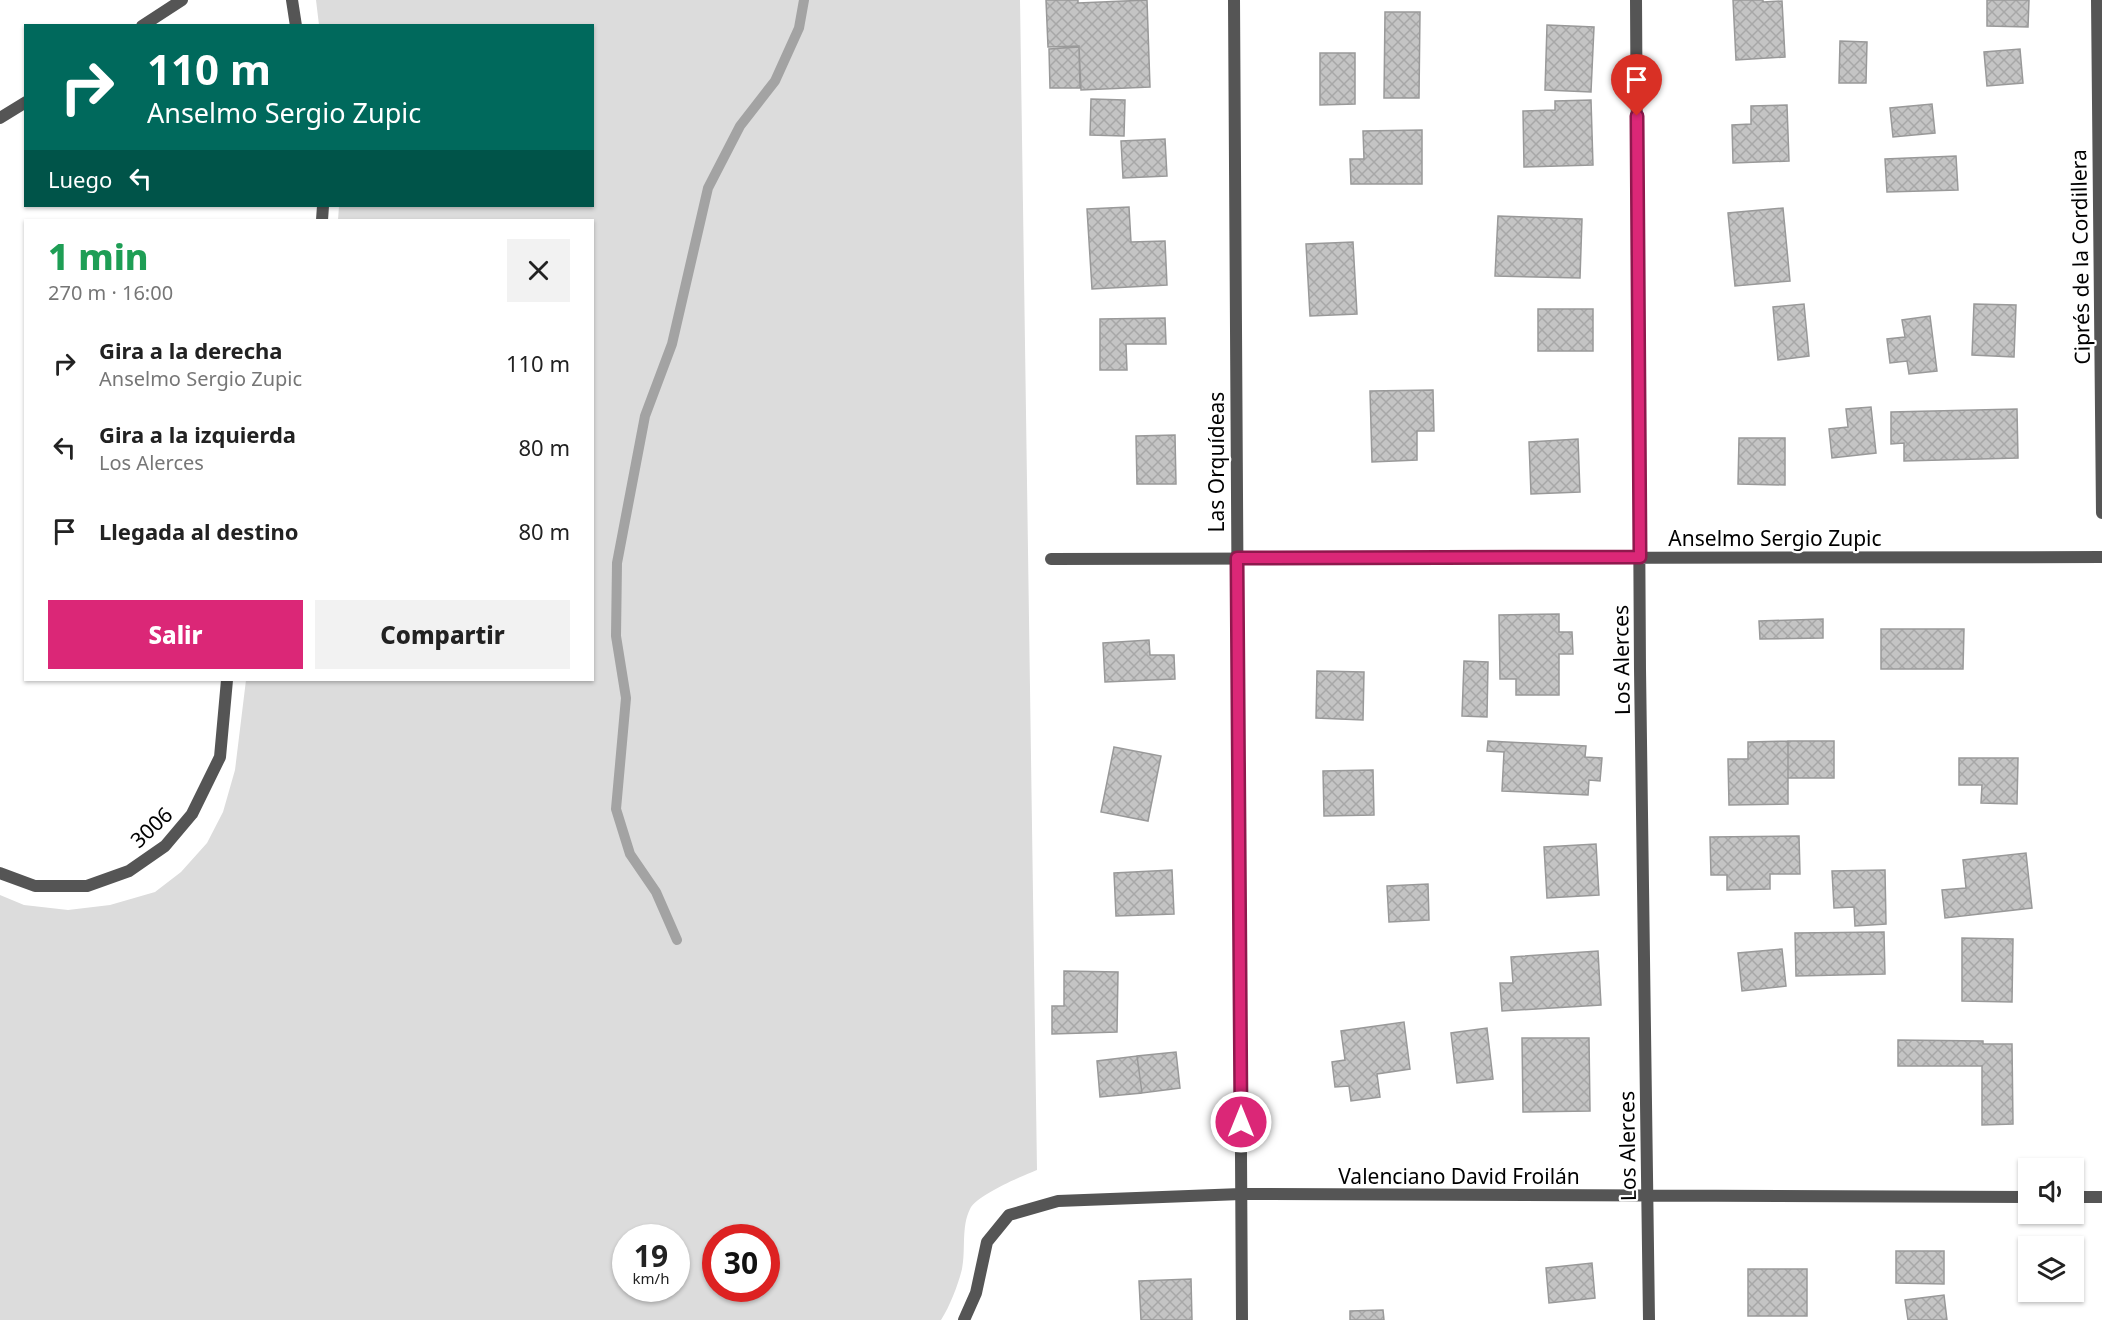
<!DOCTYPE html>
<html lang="es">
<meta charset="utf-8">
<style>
:root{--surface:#fff;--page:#f2f2f2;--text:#222;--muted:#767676;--accent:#db2777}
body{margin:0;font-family:"Noto Sans",sans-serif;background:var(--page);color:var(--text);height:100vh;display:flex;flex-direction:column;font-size:22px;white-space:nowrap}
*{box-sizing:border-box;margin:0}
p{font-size:20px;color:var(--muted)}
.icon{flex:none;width:33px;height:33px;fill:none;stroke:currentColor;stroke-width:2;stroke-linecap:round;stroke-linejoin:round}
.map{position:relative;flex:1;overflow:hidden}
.drawer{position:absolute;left:24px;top:219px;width:570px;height:462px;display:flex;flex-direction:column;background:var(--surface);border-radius:0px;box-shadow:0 2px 4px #0004}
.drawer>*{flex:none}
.guide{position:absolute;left:24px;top:24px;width:570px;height:183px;border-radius:0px;box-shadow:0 2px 4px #0004;background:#00695c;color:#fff;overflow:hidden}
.fabs{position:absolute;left:2018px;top:1158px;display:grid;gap:12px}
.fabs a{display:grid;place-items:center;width:66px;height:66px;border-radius:0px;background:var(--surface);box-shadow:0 2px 4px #0004;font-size:30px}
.speed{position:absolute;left:612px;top:1224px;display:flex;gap:12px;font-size:30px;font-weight:700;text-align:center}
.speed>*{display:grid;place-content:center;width:78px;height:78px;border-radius:50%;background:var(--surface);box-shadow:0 2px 4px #0004;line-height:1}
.speed small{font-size:15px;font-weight:400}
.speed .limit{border:9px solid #d22;background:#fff;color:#111}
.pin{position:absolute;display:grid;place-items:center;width:51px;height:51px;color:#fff;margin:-62px -26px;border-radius:50% 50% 50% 0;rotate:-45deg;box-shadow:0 0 6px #0007}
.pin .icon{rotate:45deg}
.me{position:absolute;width:66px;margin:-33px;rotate:0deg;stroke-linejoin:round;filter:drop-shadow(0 0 4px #0008)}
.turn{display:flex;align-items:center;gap:21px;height:126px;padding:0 24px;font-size:27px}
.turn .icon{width:78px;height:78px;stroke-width:2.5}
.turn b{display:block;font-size:42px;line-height:51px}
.then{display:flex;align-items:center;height:57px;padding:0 24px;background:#0003;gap:12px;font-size:22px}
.round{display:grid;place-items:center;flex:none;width:63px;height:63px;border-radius:0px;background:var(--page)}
.head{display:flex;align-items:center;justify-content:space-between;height:102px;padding:0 24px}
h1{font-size:36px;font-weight:800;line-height:45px;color:#1e9e55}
.cta{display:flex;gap:12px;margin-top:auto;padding:12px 24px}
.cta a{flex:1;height:69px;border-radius:0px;background:var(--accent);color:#fff;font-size:24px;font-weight:800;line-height:69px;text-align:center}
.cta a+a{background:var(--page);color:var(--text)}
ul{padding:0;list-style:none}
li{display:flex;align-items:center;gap:18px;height:84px;padding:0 24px}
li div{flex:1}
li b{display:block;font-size:22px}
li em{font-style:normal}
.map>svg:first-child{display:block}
.green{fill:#dcdcdc;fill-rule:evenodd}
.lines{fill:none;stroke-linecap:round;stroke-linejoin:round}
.stream{stroke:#a3a3a3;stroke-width:10}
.building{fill:url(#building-cross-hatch);stroke:#999;stroke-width:1.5}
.minor{stroke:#555;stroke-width:12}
.tertiary{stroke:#555;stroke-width:12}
.route-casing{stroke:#8e194d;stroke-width:15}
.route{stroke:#db2777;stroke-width:10}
.labels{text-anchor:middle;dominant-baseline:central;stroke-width:4.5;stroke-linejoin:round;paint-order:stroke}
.street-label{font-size:21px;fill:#000;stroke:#fff}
</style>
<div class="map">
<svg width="2102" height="1320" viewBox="0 0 2102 1320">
<defs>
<pattern id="building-cross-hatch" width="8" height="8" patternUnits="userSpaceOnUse" patternTransform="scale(1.5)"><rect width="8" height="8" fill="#c4c4c4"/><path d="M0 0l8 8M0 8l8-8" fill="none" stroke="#a7a7a7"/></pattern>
</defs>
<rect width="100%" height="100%" fill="#fff"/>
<path class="green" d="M316 0H1020L1037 1170C1022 1176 977 1195 970 1209 961 1227 966 1250 962 1269 958 1285 950 1306 941 1320H0V895L24 905 68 910 110 905 155 892 181 872 207 843 223 812 235 770 246 680H592V220H338L339 206H592V26L319 25ZM626 1238H676V1288H626ZM716 1238H766V1288H716Z"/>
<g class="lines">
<path class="stream" d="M677 940 656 892 630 854 616 809 626 698 616 636 617 563 645 416 672 344 708 188 740 126 775 81 799 28 804 0"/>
</g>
<path class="building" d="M1046 0H1078V3L1147 0 1150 87 1081 90 1079 46 1048 47Z
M1733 0H1763V2L1782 1 1785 57 1736 60Z
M1987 0H2029L2028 27 1987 26Z
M1385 12H1420L1419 98H1384Z
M1547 25 1594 27 1591 92 1545 90Z
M1840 41 1867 42 1866 83H1839Z
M1079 47 1080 88H1050L1049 49Z
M2020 49 2023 83 1987 86 1984 52Z
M1320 53H1355V104L1320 105Z
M1091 99 1125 100 1124 136 1090 135Z
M1591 100 1593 165 1524 167 1523 111 1555 110V101Z
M1932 104 1935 133 1893 137 1890 108Z
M1787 105 1789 161 1733 163 1732 125 1751 124V106Z
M1422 130V184H1351L1350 159H1364L1363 131Z
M1165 139 1167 176 1123 178 1121 141Z
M1956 156 1958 190 1887 192 1885 159Z
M1129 207 1131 242 1165 241 1167 285 1092 289 1087 209Z
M1783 208 1790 281 1735 286 1728 213Z
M1498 216 1582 219 1580 278 1495 276Z
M1353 242 1357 314 1310 316 1306 244Z
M1804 304 1809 356 1778 360 1773 307Z
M1974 304 2016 305 2014 357 1972 355Z
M1538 309H1593V351H1538Z
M1930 316 1937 371 1909 374 1907 361 1890 363 1887 339 1905 337 1902 320Z
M1165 318 1166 344H1126L1127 370H1100V319Z
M1433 390 1434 431H1417V460L1372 462 1370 391Z
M1871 407 1876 453 1832 458 1829 429 1848 427 1846 409Z
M2017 409 2018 458 1904 461V443L1891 444V412Z
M1175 435 1176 484H1137L1136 436Z
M1739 438H1785V485L1738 484Z
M1578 439 1580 492 1531 494 1529 442Z
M1559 614V632H1572L1573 654H1559V695H1516V679H1500L1499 615Z
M1823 619V638L1760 639 1759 621Z
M1881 629H1964L1963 669H1881Z
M1149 640 1150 655H1174L1175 679 1105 682 1103 643Z
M1464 661 1488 662 1487 717 1462 716Z
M1317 671 1364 672 1363 720 1316 718Z
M1488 741 1586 746 1585 757 1602 758 1600 781 1589 780 1588 795 1502 791 1504 752 1487 751Z
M1788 741H1834V778H1788Z
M1788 741V804L1729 805 1728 759H1748V742Z
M1114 747 1161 756 1148 821 1101 812Z
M1959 758H2018L2017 804 1981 803 1982 785H1959Z
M1373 770 1374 815 1324 816 1323 771Z
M1799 836 1800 874H1770V889L1727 890V875H1711L1710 837Z
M1596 844 1599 895 1547 898 1544 847Z
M2026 853 2032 908 1945 918 1942 890 1966 888 1963 860Z
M1172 870 1174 914 1116 916 1114 873Z
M1885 870 1886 924 1855 926 1854 907 1834 908 1832 871Z
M1428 884 1429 920 1389 922 1387 886Z
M1884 932 1885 974 1796 976 1795 933Z
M1962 938 2013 939 2012 1002 1962 1001Z
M1782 949 1786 986 1742 991 1738 953Z
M1598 951 1601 1005 1502 1011 1500 983H1513L1511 957Z
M1064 971 1118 972 1117 1032 1052 1034V1006H1064Z
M1404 1022 1410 1069 1377 1074 1380 1097 1351 1101 1349 1086 1335 1087 1332 1062 1345 1060 1341 1031Z
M1487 1028 1493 1079 1457 1083 1451 1033Z
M1522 1038H1589L1590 1111 1523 1112Z
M1898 1040 1983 1041V1044H2012L2013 1124 1982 1125V1066H1898Z
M1176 1052 1180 1088 1142 1093 1137 1056Z
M1137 1056 1142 1093 1100 1097 1097 1061Z
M1896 1251H1944V1284L1896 1283Z
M1592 1263 1595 1298 1549 1303 1546 1268Z
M1748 1269H1807V1316H1748Z
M1191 1279 1192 1320H1141L1139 1281Z
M1944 1295 1947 1320H1908L1905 1300Z
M1383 1310 1384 1320H1350V1311Z"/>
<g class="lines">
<path class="minor" d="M292 0 296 26
M1234 0 1242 1320
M1636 0 1640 669 1649 1320
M142 26 182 0
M0 118 26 102
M322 220 323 206
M1051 559 2102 557
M0 873 35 886H87L129 871 165 846 192 814 220 757 227 680
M2073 1197H2102
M964 1320 976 1293 987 1242 1009 1215 1058 1201 1241 1194 2028 1197"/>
<path class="tertiary" d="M2097 0 2102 513"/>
</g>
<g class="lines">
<g class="route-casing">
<path id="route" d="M1241 1122 1237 558 1640 557 1637 116"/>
</g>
<use href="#route" class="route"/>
</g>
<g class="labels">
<g class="street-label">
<text transform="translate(2080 257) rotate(-91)">Ciprés de la Cordillera</text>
<text transform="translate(1216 462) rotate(-90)">Las Orquídeas</text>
<text x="1775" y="538">Anselmo Sergio Zupic</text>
<text transform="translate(1621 660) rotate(-91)">Los Alerces</text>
<text transform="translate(151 827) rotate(-43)">3006</text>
<text transform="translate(1627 1146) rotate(-91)">Los Alerces</text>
<text x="1459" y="1176">Valenciano David Froilán</text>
</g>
</g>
</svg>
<div class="fabs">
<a><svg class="icon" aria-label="sound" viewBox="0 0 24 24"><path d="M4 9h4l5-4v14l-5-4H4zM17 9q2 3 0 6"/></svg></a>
<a><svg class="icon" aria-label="layers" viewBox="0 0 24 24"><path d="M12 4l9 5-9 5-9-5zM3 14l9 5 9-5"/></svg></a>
</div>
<div class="speed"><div>19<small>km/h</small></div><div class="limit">30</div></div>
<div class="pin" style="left:1637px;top:116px;background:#d93025"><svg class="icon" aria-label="arrive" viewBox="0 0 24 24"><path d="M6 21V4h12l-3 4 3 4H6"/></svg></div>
<svg class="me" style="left:1241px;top:1122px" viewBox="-20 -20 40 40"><circle r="17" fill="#db2777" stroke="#fff" stroke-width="3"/><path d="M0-11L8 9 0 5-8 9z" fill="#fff"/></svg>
<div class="guide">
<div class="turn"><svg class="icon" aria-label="right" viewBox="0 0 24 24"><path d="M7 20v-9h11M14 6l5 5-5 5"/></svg><div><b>110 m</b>Anselmo Sergio Zupic</div></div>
<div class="then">Luego<svg class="icon" aria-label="left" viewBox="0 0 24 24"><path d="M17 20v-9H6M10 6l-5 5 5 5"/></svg></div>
</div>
<section class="drawer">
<div class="head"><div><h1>1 min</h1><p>270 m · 16:00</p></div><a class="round"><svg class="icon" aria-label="close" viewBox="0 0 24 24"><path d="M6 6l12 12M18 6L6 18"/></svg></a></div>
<ul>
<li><svg class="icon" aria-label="right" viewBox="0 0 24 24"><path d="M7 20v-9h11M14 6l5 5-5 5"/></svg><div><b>Gira a la derecha</b><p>Anselmo Sergio Zupic</p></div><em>110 m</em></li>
<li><svg class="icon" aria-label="left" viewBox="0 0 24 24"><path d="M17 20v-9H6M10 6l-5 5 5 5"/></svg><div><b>Gira a la izquierda</b><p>Los Alerces</p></div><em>80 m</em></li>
<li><svg class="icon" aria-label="arrive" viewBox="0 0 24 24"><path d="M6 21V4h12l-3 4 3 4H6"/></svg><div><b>Llegada al destino</b></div><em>80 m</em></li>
</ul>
<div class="cta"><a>Salir</a><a>Compartir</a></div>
</section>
</div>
